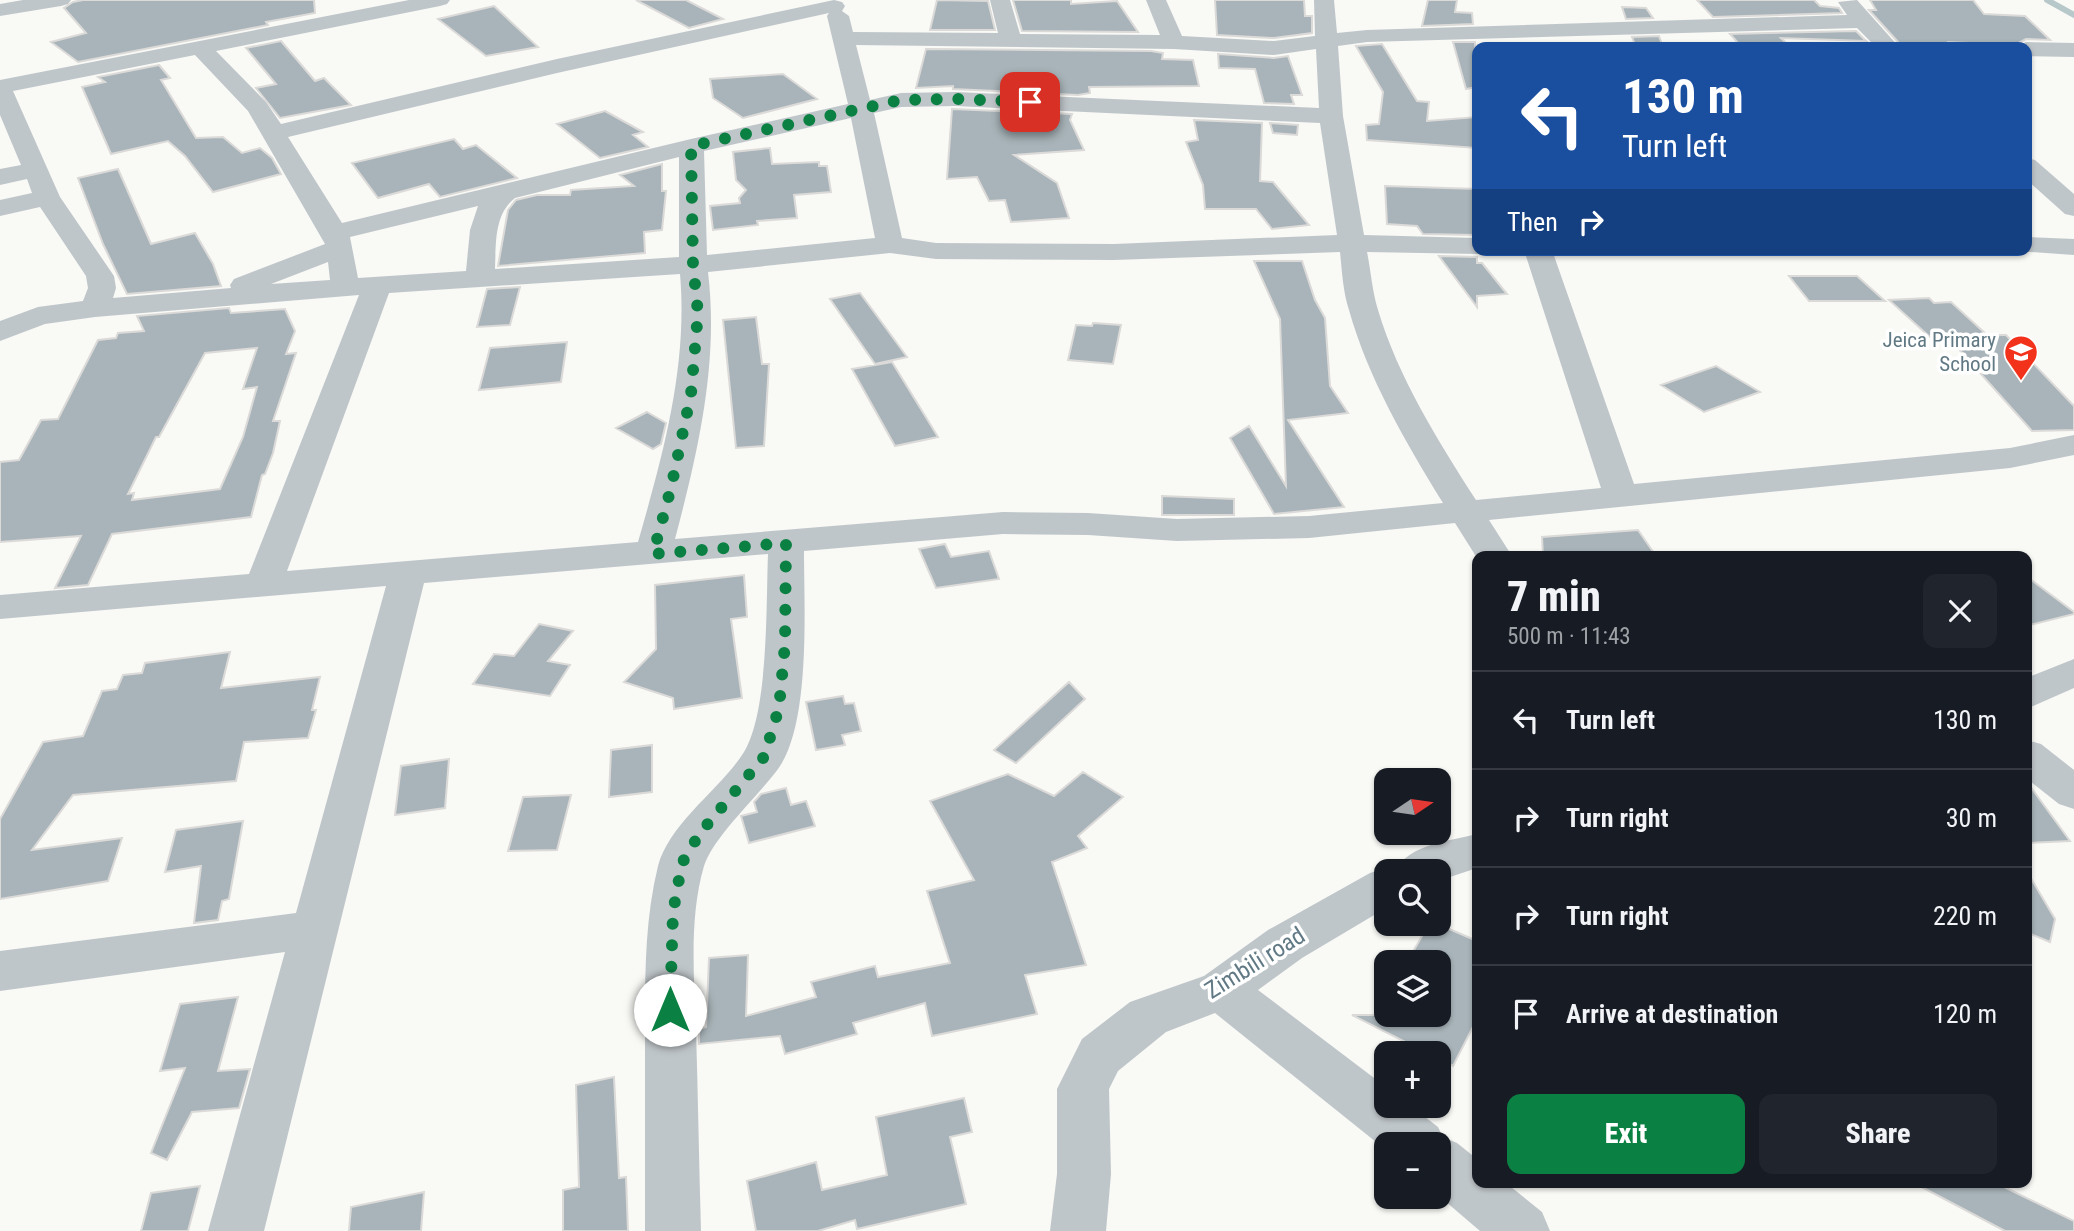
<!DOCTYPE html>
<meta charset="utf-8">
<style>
:root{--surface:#171b24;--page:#20242c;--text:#f1f3f6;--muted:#9ea1a6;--line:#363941;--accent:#0b8043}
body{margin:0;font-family:"Roboto Condensed",sans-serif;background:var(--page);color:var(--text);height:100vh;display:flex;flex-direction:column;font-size:26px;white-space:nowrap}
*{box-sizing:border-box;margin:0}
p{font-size:23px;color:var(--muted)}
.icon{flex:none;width:38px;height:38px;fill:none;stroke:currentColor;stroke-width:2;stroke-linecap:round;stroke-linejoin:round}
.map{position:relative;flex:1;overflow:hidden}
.drawer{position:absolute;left:1472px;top:551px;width:560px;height:637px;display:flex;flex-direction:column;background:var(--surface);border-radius:14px;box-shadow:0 2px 5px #0004}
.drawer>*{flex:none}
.banner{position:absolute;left:1472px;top:42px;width:560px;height:214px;border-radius:14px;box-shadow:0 2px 5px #0004;background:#1a4fa0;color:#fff;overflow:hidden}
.needle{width:46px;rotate:77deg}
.tools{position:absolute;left:1374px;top:768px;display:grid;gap:14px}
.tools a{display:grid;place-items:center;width:77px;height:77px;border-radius:14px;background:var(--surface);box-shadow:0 2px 5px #0004;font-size:35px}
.pin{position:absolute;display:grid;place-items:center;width:60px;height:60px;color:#fff;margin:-30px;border-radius:14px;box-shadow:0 4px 10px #0006}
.me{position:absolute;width:77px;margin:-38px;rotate:0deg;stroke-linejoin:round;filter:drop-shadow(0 0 5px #0008)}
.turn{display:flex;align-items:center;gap:24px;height:147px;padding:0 35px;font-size:32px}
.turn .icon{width:91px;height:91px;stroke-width:2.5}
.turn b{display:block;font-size:49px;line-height:60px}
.then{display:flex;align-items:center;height:66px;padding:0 35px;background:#0003;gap:14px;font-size:26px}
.round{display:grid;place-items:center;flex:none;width:74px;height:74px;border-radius:14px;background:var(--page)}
.head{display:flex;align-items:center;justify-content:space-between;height:119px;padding:0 35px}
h1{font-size:42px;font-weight:800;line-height:52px}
.action{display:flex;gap:14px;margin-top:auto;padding:14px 35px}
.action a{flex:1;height:80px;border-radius:14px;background:var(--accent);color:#fff;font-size:28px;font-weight:800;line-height:80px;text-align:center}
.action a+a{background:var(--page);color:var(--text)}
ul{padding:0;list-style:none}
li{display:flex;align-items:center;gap:21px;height:98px;padding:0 35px;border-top:2px solid var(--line)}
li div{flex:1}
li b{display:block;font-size:26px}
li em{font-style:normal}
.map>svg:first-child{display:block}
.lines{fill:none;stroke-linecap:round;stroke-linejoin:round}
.stream{stroke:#b7c8ca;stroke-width:6}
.building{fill:#a8b4b9;stroke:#dbdad8;stroke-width:2;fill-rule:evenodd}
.minor{fill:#bfc6c9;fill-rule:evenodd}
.route{stroke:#0b8043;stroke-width:12;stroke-dasharray:0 21.6}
.labels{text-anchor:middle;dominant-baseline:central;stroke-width:7;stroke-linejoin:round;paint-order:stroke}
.poi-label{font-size:21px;fill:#617984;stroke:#fff;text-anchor:end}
.near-street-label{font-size:24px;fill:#617984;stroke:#fff}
</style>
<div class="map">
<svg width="2074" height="1231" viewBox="0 0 2074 1231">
<rect width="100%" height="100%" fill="#f9f9f6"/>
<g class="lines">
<path class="stream" d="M2047 0 2074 15"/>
</g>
<path class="building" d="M83 0H314L315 13 266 22 268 25 78 62 51 42 86 33 64 8 73 2Z
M636 0H686L723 19 689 28Z
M937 0 988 1 995 30H930Z
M1013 0H1071V4L1117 1 1138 32 1022 31Z
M1215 0H1304L1305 16H1312V33L1274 38 1217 35Z
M1428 0H1457L1455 12 1472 13 1473 24 1422 26Z
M1697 0H1814L1820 6 1839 8 1842 13 1713 17Z
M1870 0H1973L1984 14 2025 16 2050 40 2026 39 2015 45 1949 42 1954 47 1907 45 1899 43 1869 10H1876Z
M494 6 538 47 486 56 438 19Z
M1622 7 1646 8 1653 18 1626 19Z
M1856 31 1866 41 1781 38 1788 45H1740L1730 34Z
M1659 36 1663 47H1636L1632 37Z
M281 41 315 81 324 78 351 105 280 118 256 88 276 84 246 48Z
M1453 42H1475L1477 87 1466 89Z
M1382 44 1417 101 1429 102 1427 121 1477 117V148L1367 140 1366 125 1379 124 1383 92 1356 46Z
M926 49 1151 51 1163 53 1162 59 1193 60 1199 86 1089 87 1090 93 1078 95 953 89V86L916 88Z
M1218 54 1274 58 1288 56 1302 95H1291L1294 104 1264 103 1255 69 1219 68Z
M159 65 170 78 161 80 196 138 223 137 242 153 260 148 272 158 281 174 213 192 185 156 168 141 111 154 82 87 105 82 98 77Z
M783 74 817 99 743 118 713 98 710 79Z
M952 109 1072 114 1070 120 1084 150 1014 155 1057 183 1069 218 1011 222 1005 200 989 201 977 177 947 179Z
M605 111 643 132 633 135 648 147 600 158 557 124Z
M1194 120 1262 123 1260 181 1273 182 1309 225 1272 229 1256 209H1205L1203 185 1186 142 1198 140Z
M1270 123 1298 125 1297 135 1273 133Z
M454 139 463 149 476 145 517 178 440 197 429 184 378 198 352 163Z
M770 148 772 164 819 162V166H827L831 192 794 195 797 218 757 221 758 225 713 230 710 206 740 203 739 198 746 190 736 180 733 152Z
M662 164V191H666L662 230 644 232 645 253 498 266 508 210 516 200 537 195H570L571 190 634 186 620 175Z
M118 169 151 244 195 233 213 264 221 286 127 294 103 244 78 178Z
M1385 186 1477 189V235L1423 234 1417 226 1387 224Z
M1439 256 1477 257V263H1482L1507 294 1477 296V307Z
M1254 261H1302L1315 300 1325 318 1330 386 1348 413 1288 420 1344 507 1274 514 1230 438 1249 426 1286 486 1280 319Z
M1789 276H1857L1885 301H1809Z
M520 287 510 325 477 327 487 289Z
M860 293 888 331 907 357 875 364 830 299Z
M1929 298 1934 303 1951 302 1987 335H2006L2074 406V430L2032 431 1948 337 1931 338 1889 300Z
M229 308 231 313 285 309 295 331 286 354 296 353 273 421H280L273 453 265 474 262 475 251 517 112 534 88 585 55 588 81 536 0 542V462L19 460 41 420 58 419 98 340 116 338 118 333 144 331 137 316ZM257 348 243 389 257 387 243 437 220 489 132 500 134 493 128 494 156 437H159L205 353Z
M756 317 762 364H769L764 446 736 448 723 320Z
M1093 323 1121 325 1113 364 1068 360 1076 325 1092 326Z
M567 342 561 382 479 390 490 348Z
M892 362 938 437 895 446 852 369Z
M1716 366 1760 392 1704 412 1661 385Z
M647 412 666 423 661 444 653 449 616 428Z
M1162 496 1234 499V515H1162Z
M1638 530 1656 556H1543L1542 537Z
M945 544 951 557 989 551 999 579 936 588 919 549Z
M744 575 747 617 731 619 742 698 674 709 673 698 624 682 656 649 655 585Z
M2026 576 2074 612V614L2026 626Z
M539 624 573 631 548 661 570 665 550 696 473 684 494 654 514 656Z
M230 652 221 688 320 677 312 710H316L308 738 244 742 236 781 73 795 32 850 122 838 108 881 0 899V819L43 742 83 736 102 691 117 689 123 675 142 673 145 663Z
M1069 682 1085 699 1016 763 994 750Z
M843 696 845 704 854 703 861 731 842 735 845 745 816 750 806 702Z
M652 745V792L609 797 611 750Z
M449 759 445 808 395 815 401 766Z
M1083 772 1123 797 1078 836 1087 848 1052 862 1086 965 1025 975 1037 1014 932 1036 925 1003 853 1023 857 1034 785 1054 780 1036 699 1044V1029L706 1027 709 958 748 955 746 1016 816 997 811 982 875 966 878 977 950 963 927 891 974 880 930 801 1008 774 1054 796Z
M2026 782H2027L2070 841 2026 843Z
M786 788 791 805 806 801 815 826 749 843 741 816 757 812 754 802 761 794Z
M571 795 557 850 508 851 523 797Z
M243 821 229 899 222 901 218 920 194 923 201 866 165 872 176 830Z
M2026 870 2055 919 2050 942 2026 932Z
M1429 924H1438L1477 941V1019L1453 1066 1438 1058V1054H1429L1352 1015H1438V962H1407Z
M238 997 218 1071 250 1069 239 1108 192 1112 167 1160 151 1153 185 1068 160 1071 180 1004Z
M614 1077 619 1178 626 1177 628 1231H563V1190L579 1187 576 1085Z
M964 1098 972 1132 950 1137 966 1204 857 1229 855 1220 818 1231H756L747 1181 816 1162 822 1190 887 1175 876 1117Z
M1914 1183H1996L2074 1221V1231H2005Z
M200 1186 188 1231H141L151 1193Z
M424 1192 421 1231H349L351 1207Z"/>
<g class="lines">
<path class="minor" d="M23 0H71L68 4 61 6 0 16V4Z
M409 0H450L447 4 440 6 216 51 266 102 281 124 557 59 834 0 842 2 845 6 842 11 849 16 853 32 998 33 990 0H1010L1020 34 1160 35 1146 0H1166L1182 36 1274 41 1315 36 1314 0H1334L1337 33 1367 30 1847 15 1838 2 1857 0 1899 47H1876L1857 28 1367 42 1338 46 1343 116 1364 235 1477 238V250H1488L1477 254 1367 252C1371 271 1372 291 1378 310 1398 377 1438 441 1476 500L1601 488 1524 250H1552L1634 484 2010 448 2074 435V455L2010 468 1489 520 1512 556 1477 558 1455 523 1309 538 1177 541 1088 535 1003 534 804 551C804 607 811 724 778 769 759 795 713 837 704 866 689 917 694 977 696 1030 698 1097 699 1164 701 1231H645C645 1167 645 1104 645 1040 645 982 644 923 658 866 670 822 721 789 744 752 769 711 766 603 768 554L424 583 264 1231H208L285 952 0 991V951L296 913 386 586 0 619V595L249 574 359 295 95 317 45 324 0 341V321L38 307 83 301 88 288 86 276 40 207 0 216V200L32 193 27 179 0 185V169L21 165 0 115V80ZM829 13 827 16 848 104 691 139 342 223 288 137 557 73ZM856 45 1174 49 1274 55 1316 49 1319 108 956 92 901 93 870 100ZM195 55 248 111 325 244 234 279 230 285 231 288 113 298 116 288 114 276 60 197 13 91ZM956 106 1320 123 1337 235 1114 244 936 243 902 238 874 113 901 107ZM851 118 875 238 707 255 704 151ZM679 157V257L495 269C496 244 494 214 515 198ZM478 206 470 230 466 271 358 278 350 237ZM1340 252C1342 271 1343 292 1349 310 1368 378 1406 443 1443 503L1309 516 1177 519 1088 513 1003 512 675 539C698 452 719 362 708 272L890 253 936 259 1114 260ZM328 262 330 280 271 284ZM680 274C688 366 663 455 638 542L287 571 389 293Z
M2026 42 2074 43V57L2026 56V47H2016Z
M2026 158 2035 160 2074 194V216L2065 214 2026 179Z
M2026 237 2074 239V255L2016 251 2026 250Z
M2074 659V688L2026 709V678Z
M2026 740 2041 744 2074 770V809L2059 804 2026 778Z
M1477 834V868L1438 881V872H1386V908L1302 958 1258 990 1386 1087V1106H1411L1438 1127 1443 1137 1457 1143 1477 1159V1183H1506L1542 1212 1550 1231H1480L1438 1195V1144H1386V1150L1215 1013 1166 1032 1118 1071 1109 1089 1111 1174 1106 1231H1050L1057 1174V1089L1082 1039 1130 1002 1204 976 1268 930 1370 873 1386 868 1395 871C1409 844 1450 841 1477 834Z"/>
</g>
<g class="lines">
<path class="route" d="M670 1010 673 912 682 863 700 833 764 757 779 708 785 644 786 543 653 554 671 488 691 394 698 313 693 265 691 146 901 100 956 99 1030 102"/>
</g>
<defs>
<g id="school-pin" transform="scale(1.75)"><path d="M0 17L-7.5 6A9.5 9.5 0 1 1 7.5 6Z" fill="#f3321c" stroke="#fff"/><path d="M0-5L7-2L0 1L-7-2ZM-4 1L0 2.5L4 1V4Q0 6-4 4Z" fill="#fff"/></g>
</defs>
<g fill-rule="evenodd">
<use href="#school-pin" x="2021" y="352"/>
</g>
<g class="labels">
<g class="poi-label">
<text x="1996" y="340">Jeica Primary<tspan x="1996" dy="24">School</tspan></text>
</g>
<g class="near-street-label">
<text transform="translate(1255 963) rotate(-32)">Zimbili road</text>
</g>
</g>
</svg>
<div class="tools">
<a><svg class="needle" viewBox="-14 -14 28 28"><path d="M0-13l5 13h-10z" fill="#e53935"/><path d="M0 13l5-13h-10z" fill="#9ea1a6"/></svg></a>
<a><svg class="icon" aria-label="search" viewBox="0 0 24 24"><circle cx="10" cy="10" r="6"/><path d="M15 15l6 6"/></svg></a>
<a><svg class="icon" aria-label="layers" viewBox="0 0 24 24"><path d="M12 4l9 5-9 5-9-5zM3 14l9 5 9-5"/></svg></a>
<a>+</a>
<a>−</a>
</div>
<div class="pin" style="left:1030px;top:102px;background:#d93025"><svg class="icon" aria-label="arrive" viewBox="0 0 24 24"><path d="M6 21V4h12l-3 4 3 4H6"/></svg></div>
<svg class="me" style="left:670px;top:1010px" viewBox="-20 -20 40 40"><circle r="19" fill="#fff"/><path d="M0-13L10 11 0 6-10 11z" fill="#0b8043"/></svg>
<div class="banner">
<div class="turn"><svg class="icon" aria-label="left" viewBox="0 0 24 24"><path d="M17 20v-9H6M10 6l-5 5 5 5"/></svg><div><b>130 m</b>Turn left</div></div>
<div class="then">Then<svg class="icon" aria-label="right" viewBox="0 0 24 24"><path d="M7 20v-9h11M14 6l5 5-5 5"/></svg></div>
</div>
<section class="drawer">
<div class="head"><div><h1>7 min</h1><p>500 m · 11:43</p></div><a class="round"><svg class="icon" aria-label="close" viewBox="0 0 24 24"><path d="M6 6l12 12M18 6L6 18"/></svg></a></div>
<ul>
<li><svg class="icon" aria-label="left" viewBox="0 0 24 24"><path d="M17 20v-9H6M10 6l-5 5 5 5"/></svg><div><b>Turn left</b></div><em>130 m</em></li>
<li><svg class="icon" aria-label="right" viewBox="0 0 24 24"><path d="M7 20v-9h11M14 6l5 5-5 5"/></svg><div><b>Turn right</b></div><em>30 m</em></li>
<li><svg class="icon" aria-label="right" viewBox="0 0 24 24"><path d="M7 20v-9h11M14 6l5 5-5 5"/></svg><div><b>Turn right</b></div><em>220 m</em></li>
<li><svg class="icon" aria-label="arrive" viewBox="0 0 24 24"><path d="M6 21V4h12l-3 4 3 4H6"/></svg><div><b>Arrive at destination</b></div><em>120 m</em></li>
</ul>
<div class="action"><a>Exit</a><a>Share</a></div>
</section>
</div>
